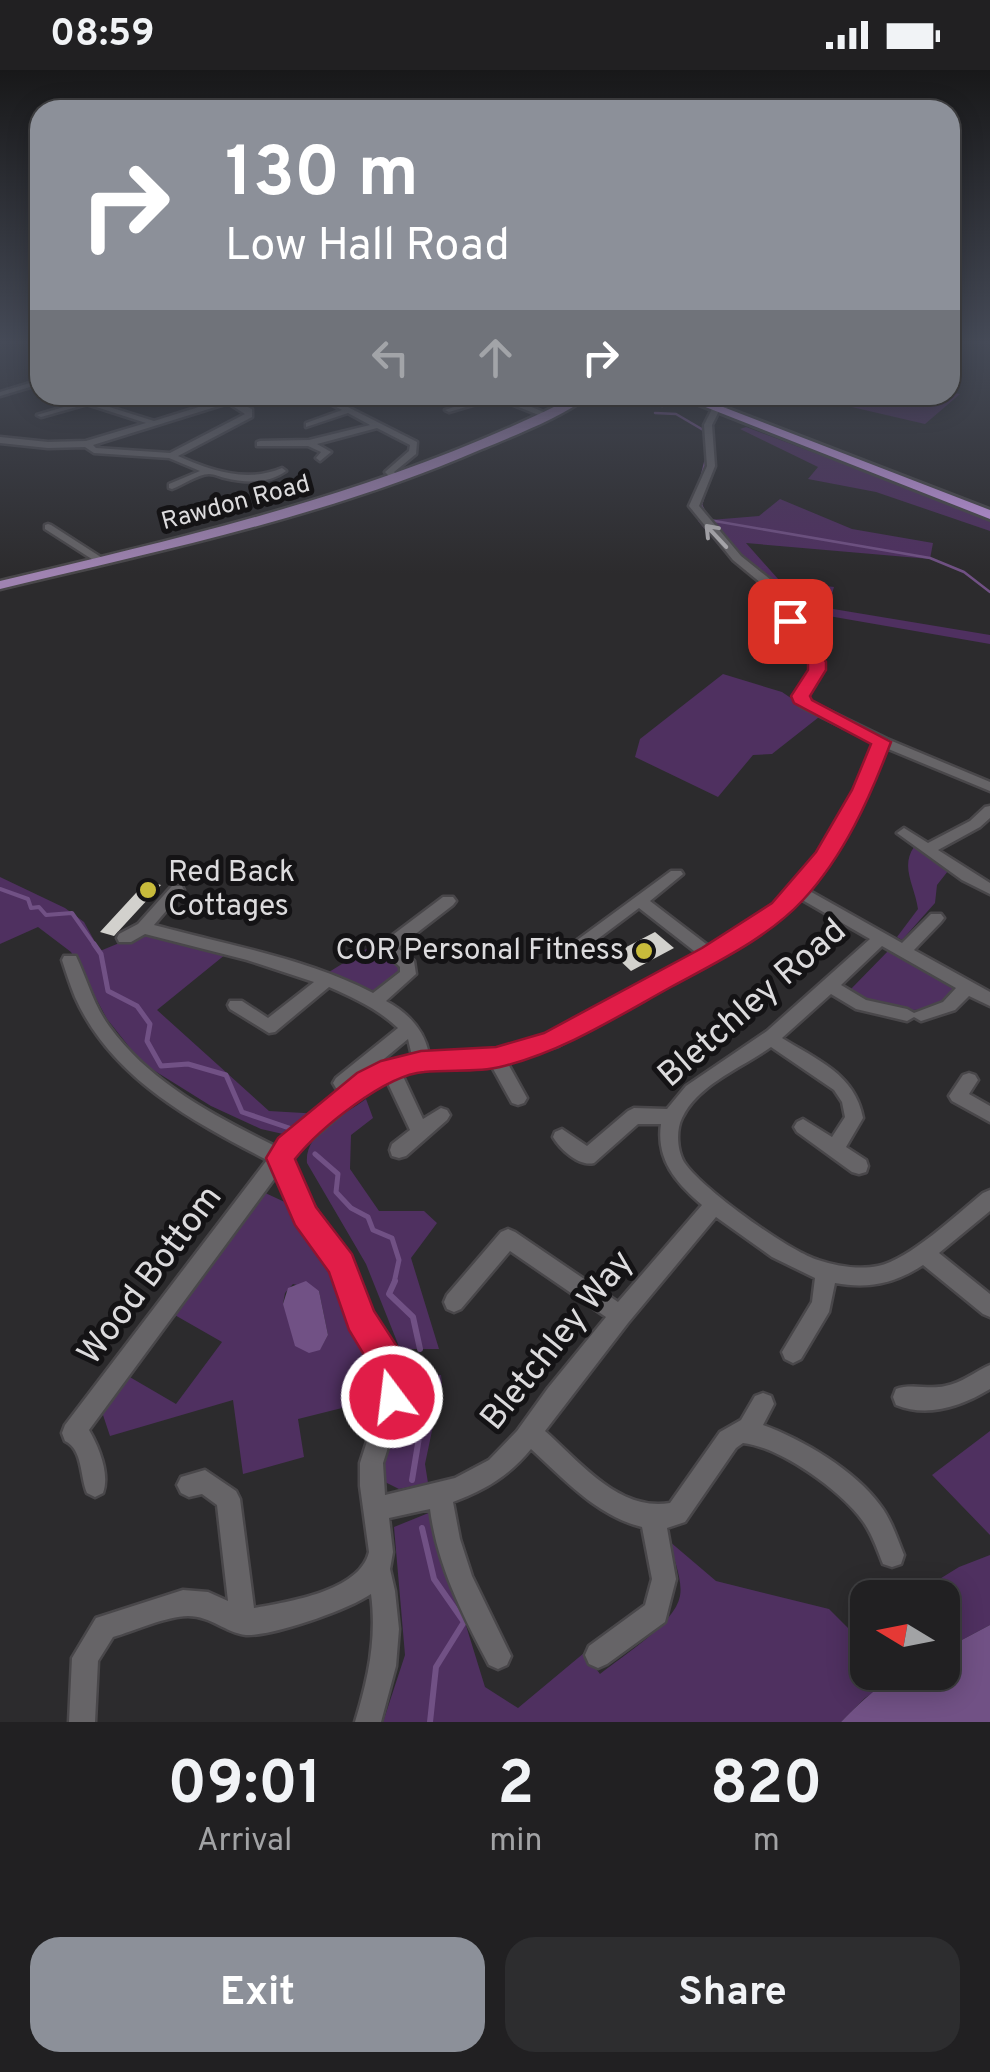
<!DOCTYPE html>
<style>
:root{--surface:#212022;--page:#2d2d2f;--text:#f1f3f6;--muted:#a2a3a5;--line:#3e3e40;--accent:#8c9099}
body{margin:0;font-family:Overpass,sans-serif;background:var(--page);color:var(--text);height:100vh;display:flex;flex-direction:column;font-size:38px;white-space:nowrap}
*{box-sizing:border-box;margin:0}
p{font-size:32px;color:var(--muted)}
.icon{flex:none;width:55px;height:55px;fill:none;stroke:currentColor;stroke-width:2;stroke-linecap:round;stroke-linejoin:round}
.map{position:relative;height:1652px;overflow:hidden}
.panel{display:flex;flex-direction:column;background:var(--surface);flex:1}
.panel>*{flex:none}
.guide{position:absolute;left:30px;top:30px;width:930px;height:305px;border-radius:30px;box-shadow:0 5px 25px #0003,0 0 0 2px var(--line);background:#8c9099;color:#fff;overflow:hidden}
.needle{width:65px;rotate:280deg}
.tools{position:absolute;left:850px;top:1510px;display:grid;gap:20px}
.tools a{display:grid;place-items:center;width:110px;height:110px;border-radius:20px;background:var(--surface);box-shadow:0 5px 25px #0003,0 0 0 2px var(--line);font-size:50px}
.pin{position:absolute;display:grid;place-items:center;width:85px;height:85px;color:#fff;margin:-42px;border-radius:20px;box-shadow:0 5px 15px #0006}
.me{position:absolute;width:110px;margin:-55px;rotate:345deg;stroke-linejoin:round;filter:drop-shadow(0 0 8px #0008)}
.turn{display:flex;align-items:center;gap:35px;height:210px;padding:0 30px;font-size:45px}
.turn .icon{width:130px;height:130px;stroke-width:2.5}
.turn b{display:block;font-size:70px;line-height:85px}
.lanes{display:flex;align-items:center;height:95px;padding:0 30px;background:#0003;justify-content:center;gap:50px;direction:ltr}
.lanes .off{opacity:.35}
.eta{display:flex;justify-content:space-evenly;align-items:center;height:170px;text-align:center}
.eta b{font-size:60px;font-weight:700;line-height:70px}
.primary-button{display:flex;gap:20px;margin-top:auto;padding:20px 30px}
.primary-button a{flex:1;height:115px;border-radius:30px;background:var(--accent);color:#fff;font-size:40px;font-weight:700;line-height:115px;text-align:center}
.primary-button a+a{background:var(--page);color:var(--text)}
.status{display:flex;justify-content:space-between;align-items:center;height:70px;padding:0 50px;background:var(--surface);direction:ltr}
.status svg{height:28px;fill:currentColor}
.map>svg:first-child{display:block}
.green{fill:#4f3060;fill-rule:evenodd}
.water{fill:#715185}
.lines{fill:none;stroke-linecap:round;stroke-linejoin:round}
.stream-far3{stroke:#715185;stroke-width:2.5}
.stream-far2{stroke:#715185;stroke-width:4}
.stream-far1{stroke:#715185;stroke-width:5}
.stream{stroke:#715185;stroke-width:6}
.building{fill:#d2d1cd}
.minor-casing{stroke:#49474a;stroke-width:5}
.major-casing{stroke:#49474a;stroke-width:5}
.highway-casing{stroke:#49474a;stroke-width:6}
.minor{fill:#666467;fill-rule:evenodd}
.major{fill:#9f83b1;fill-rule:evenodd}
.highway{fill:#c598e2;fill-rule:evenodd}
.oneway{stroke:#b3b1b4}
.route{fill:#e11d48;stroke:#92132f;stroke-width:2.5}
.poi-dot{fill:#c8bb3b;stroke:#141315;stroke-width:4}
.labels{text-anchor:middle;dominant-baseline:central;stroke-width:10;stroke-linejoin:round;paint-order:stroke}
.far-street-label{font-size:25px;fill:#dcdbdd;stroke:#141315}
.poi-label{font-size:30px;fill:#dcdbdd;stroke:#141315;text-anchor:start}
.near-street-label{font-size:35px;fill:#dcdbdd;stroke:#141315}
</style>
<div class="status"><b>08:59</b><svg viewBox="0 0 49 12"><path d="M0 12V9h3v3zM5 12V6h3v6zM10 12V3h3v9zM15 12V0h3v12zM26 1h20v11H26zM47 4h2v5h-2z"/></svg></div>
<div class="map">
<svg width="990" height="1652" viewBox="0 0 990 1652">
<rect width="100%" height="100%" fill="#2c2b2d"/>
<path class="green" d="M950 322 960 324 925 354 800 325Z
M746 357 990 449V461L876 422 808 409 818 397 740 359Z
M780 429 852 459 933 473 930 489 746 473 779 510 834 517 832 524C753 513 750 514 698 451L759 446Z
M791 532 990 565V574L794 540Z
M723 604 782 622 819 647 772 684 753 685 718 727 635 687 640 669Z
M914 777 948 801 937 815 935 833 902 870 897 867 918 839C915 816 900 797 914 777Z
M0 807 65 838 84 852 100 881 141 864 226 884 157 940 269 1041 321 1044 299 1060 283 1064 261 1059 211 1036 142 993 107 949 71 882 38 857 0 874Z
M371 876 401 895 403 902 379 923 329 902Z
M890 879 961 918C934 952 883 942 850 920Z
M366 1029 373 1048 351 1065 350 1099 379 1141H424L437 1153 411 1188 439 1279H400L366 1194 307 1093C304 1063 344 1045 366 1029Z
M261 1121 289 1134 329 1202 360 1278 379 1304 382 1328 298 1349 304 1387 243 1404 233 1330 110 1366 101 1339 128 1306 176 1334 222 1272 173 1244ZM293 1214 319 1221 328 1265 320 1279 283 1234 285 1223Z
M406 1302 441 1305 442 1313 425 1394 428 1413 399 1419 383 1411C378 1372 406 1342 406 1302Z
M990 1361V1465L932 1405Z
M431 1442 485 1617 518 1638 584 1583 600 1604C622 1586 675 1554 680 1526 683 1510 673 1487 669 1471L716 1511 829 1539 852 1562 867 1553 868 1602 904 1603 865 1628 841 1652H383L405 1585 394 1457Z
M990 1485V1555L943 1580 942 1528H909L959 1497Z"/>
<path class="water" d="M306 1211 319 1221 328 1265 320 1280 309 1283 295 1276 283 1234 288 1218Z
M990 1555V1652H841C877 1616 891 1602 942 1602L943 1580Z"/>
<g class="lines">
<path class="stream-far3" d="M645 325 662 336
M655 343 676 344 705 361
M701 409 707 385
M708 412 701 435 709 450 930 488 964 502 990 522"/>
<path class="stream-far2" d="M0 819 28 829 31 838 39 837 46 845 72 843 96 877"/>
<path class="stream-far1" d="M94 874 101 884 108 921 137 936 150 954 147 971 161 996 188 994 226 1005 242 1042 292 1059
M315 1084 338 1104 336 1122 351 1138 368 1147 373 1160 392 1168 399 1190 394 1213"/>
<path class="stream" d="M395 1211 389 1224 413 1247 420 1279
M412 1410 429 1307
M422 1458 434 1509 464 1552 436 1597 430 1652"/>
</g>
<path class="building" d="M147 811 161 815 114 866 100 862Z
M655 862 674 878 631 901 613 884Z"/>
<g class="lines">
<g class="minor-casing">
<path id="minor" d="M40 310V314L0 326V322Z
M237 325H249L235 331 252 339V347L178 386C212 401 247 413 282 398L286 401C268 414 246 413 225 408 220 407 215 404 209 404 198 404 183 415 172 419L169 418V414L200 401 169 388 94 383 85 377 48 378 0 373V367L48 372 86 371 146 353 87 334 41 347 37 345 87 330 154 351ZM228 333 245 344 170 383 96 378 93 375Z
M314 325H324L417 372 416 384 394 402 401 409 400 411H394L385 402 409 381 410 375 377 358 317 374 331 382 320 391 316 388 321 382 308 376H257V372L260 371 309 370 370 355 348 343 306 357V353L342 340Z
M489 325H503L553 346 546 348 496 328 449 342 445 340Z
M726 325H734L730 336 726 338 722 336Z
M783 325H792L793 326 789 328Z
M713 337 720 339 712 355 715 396 699 436 741 486 781 518 798 555 823 592V599L807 626 809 631 887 669 990 712V721L886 678C865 729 841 776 806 819L902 873 931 844H941L944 848 941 852 914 880 990 922V936L969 926 955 940 921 951 914 947 907 951 856 939 831 924 782 968C817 990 855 1004 863 1048L846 1077 866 1090 868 1096 866 1102 859 1104 852 1102 797 1062 794 1057 797 1052 803 1049 832 1067 845 1047 842 1032 834 1020 771 977C742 998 698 1014 682 1048 676 1060 677 1080 684 1092 701 1118 788 1181 818 1190 836 1196 859 1200 878 1196 909 1190 957 1144 983 1123L990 1120V1141L939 1183 990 1224V1247L983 1244 923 1195C894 1214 868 1219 835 1213L829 1242 801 1289 793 1293 785 1289 782 1282 812 1232 815 1208 772 1187 716 1147 628 1253 545 1361C579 1391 619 1442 670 1433L720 1362 741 1350 755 1326 763 1323 771 1326 774 1334 763 1355C802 1369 856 1401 880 1435 891 1449 897 1468 904 1485L901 1494 892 1497 883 1494C877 1479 872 1463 862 1450 840 1420 780 1377 743 1373L736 1378 685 1452 667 1458 676 1509 665 1552 607 1594 598 1598 589 1594 585 1585 589 1576 645 1535 652 1509 642 1457C597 1446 565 1410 531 1379 509 1406 485 1420 453 1432L460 1469 472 1506 511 1586 507 1595 498 1599 489 1595C463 1546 437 1495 430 1439L389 1448 393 1482 390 1499 395 1521 399 1559 396 1596 381 1652H355C368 1609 377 1569 371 1524 348 1540 273 1566 246 1565 226 1563 211 1546 188 1546 167 1546 134 1561 113 1567L98 1591 95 1652H69L72 1588 96 1548 183 1520 208 1522 228 1531 217 1435 202 1424 189 1427 181 1423 177 1415 181 1407 205 1400 236 1421 240 1429 254 1538C288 1532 360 1521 369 1482L360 1416V1393L380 1331 383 1320 381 1304 355 1256 337 1206 299 1149 277 1105 89 1360C99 1377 110 1404 103 1423L95 1427 87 1423C80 1407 83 1379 65 1371L62 1363 65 1355 267 1090C192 1051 111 1008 75 927 70 915 66 902 62 890L64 886H76C87 909 93 934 109 956 150 1013 215 1046 277 1077L344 1019 336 1018 333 1013 336 1008 398 958C378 939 354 928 329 917L275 962 269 963 230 939 228 935 230 931H242L268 948 314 912 247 890 145 864 131 872H119L117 868 119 864 138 854 172 816H182L184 820 154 855C227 875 306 888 373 923L400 902V897L383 881 386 870 443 827H453L456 831 453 835 400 876 399 879 414 891 416 904 386 931C408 943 424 959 429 984L496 981 547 966 698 884 639 838 579 883H567L565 879 671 801H681L683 804 650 831 710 877C732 863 758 851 777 834 823 791 851 730 875 673L800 636 795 626 811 599V592L786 555 772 522 733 490 689 436 707 396 704 355ZM799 828 870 869 767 961 686 1016 667 1039 634 1038 628 1041 587 1076 562 1059 555 1062 553 1067C560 1079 579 1097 594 1093L638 1054H661C656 1090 676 1113 702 1135L618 1232 515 1162 508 1159 501 1162 447 1225 444 1232 447 1239 454 1242 461 1239 510 1181 606 1247 548 1318 517 1361 489 1390 455 1408 385 1425 383 1393 403 1331C410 1296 385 1275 372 1246 363 1227 360 1206 349 1188 328 1154 303 1127 290 1088L373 1016 386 1009 410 1060 392 1074 390 1080 392 1086 399 1088 406 1086 447 1050 450 1045 447 1040 441 1038 423 1049 401 1002 421 998 491 995 512 1033 518 1035 524 1033 527 1028 507 992 558 976 716 889 786 843ZM882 876 956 918 943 932 914 943 907 939 866 930 841 915ZM408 969 412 986 384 993 367 1003Z
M48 454 51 455 107 491 98 493 45 459V455Z
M990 736V748L980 757 938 780 990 813V824L962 810 897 763 904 758 928 773 970 751 985 737Z
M969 1003 975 1005 978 1010 969 1024 990 1036V1052L952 1031 949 1026 963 1005Z
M990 1295V1319C962 1336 928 1348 896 1335L893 1327 896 1319C911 1313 929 1320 945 1316 962 1313 974 1302 990 1295Z"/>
</g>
<g class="major-casing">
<path id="major" d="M578 325H591C560 348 518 364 482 379 328 446 163 480 0 519V511C202 463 391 420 578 325Z"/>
</g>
<g class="highway-casing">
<path id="highway" d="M675 325H692L990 440V449Z"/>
</g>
<use href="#minor" class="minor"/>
<use href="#major" class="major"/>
<use href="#highway" class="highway"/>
</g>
<defs><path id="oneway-shaft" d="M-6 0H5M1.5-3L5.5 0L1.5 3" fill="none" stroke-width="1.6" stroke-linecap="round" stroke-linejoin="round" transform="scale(2.5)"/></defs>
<use class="oneway" href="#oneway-shaft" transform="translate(716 466) rotate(-133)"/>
<linearGradient id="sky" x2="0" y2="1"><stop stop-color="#181819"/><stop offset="0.54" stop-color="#454a57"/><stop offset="1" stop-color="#454a57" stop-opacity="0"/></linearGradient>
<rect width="990" height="504" fill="url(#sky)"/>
<path class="route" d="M790 546 796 547 826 592V600L810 626 812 630 891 672C870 728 844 786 803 830 768 868 715 893 671 917 615 948 562 982 500 997 476 1003 449 999 424 1002 385 1005 320 1058 295 1089L316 1137 352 1184 374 1241 400 1281 410 1307 404 1339 392 1344 381 1339 376 1327 375 1303 349 1260 329 1202 295 1155 266 1088 278 1068 357 1003 381 991 421 981 496 977 544 963 702 878 772 833 816 782 852 720 871 674 794 633 791 626 808 600V592L782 551Z"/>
<g class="poi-dot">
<circle cx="148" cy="820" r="10"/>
<circle cx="644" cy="881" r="10"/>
</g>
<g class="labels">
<g class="far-street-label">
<text transform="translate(236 434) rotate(-15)">Rawdon Road</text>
</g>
<g class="poi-label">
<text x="168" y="803">Red Back<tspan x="168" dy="34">Cottages</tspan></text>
<text x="624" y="881" text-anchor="end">COR Personal Fitness</text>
</g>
<g class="near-street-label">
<text transform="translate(753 934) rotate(-41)">Bletchley Road</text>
<text transform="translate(151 1206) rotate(-53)">Wood Bottom</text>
<text transform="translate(558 1271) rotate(-51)">Bletchley Way</text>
</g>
</g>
</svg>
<div class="tools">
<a><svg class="needle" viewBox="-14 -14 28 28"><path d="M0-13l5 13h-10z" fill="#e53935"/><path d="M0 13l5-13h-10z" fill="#a2a3a5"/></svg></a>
</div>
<div class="pin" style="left:790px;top:551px;background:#d93025"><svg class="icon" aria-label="arrive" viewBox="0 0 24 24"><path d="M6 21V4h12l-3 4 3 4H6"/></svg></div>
<svg class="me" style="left:392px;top:1327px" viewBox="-20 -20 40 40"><circle r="17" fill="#e11d48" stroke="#fff" stroke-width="3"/><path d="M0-11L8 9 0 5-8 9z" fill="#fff"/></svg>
<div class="guide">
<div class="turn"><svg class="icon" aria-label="right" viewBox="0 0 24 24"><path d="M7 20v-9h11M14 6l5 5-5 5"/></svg><div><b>130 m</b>Low Hall Road</div></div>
<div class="lanes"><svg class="icon off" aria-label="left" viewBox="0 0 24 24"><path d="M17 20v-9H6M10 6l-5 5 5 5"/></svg><svg class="icon off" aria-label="ahead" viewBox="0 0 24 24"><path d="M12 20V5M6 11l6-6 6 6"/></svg><svg class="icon" aria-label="right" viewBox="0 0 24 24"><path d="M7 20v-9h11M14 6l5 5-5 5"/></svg></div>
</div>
</div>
<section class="panel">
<div class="eta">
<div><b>09:01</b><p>Arrival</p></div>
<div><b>2</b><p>min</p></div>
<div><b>820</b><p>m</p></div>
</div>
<div class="primary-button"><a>Exit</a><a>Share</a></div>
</section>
